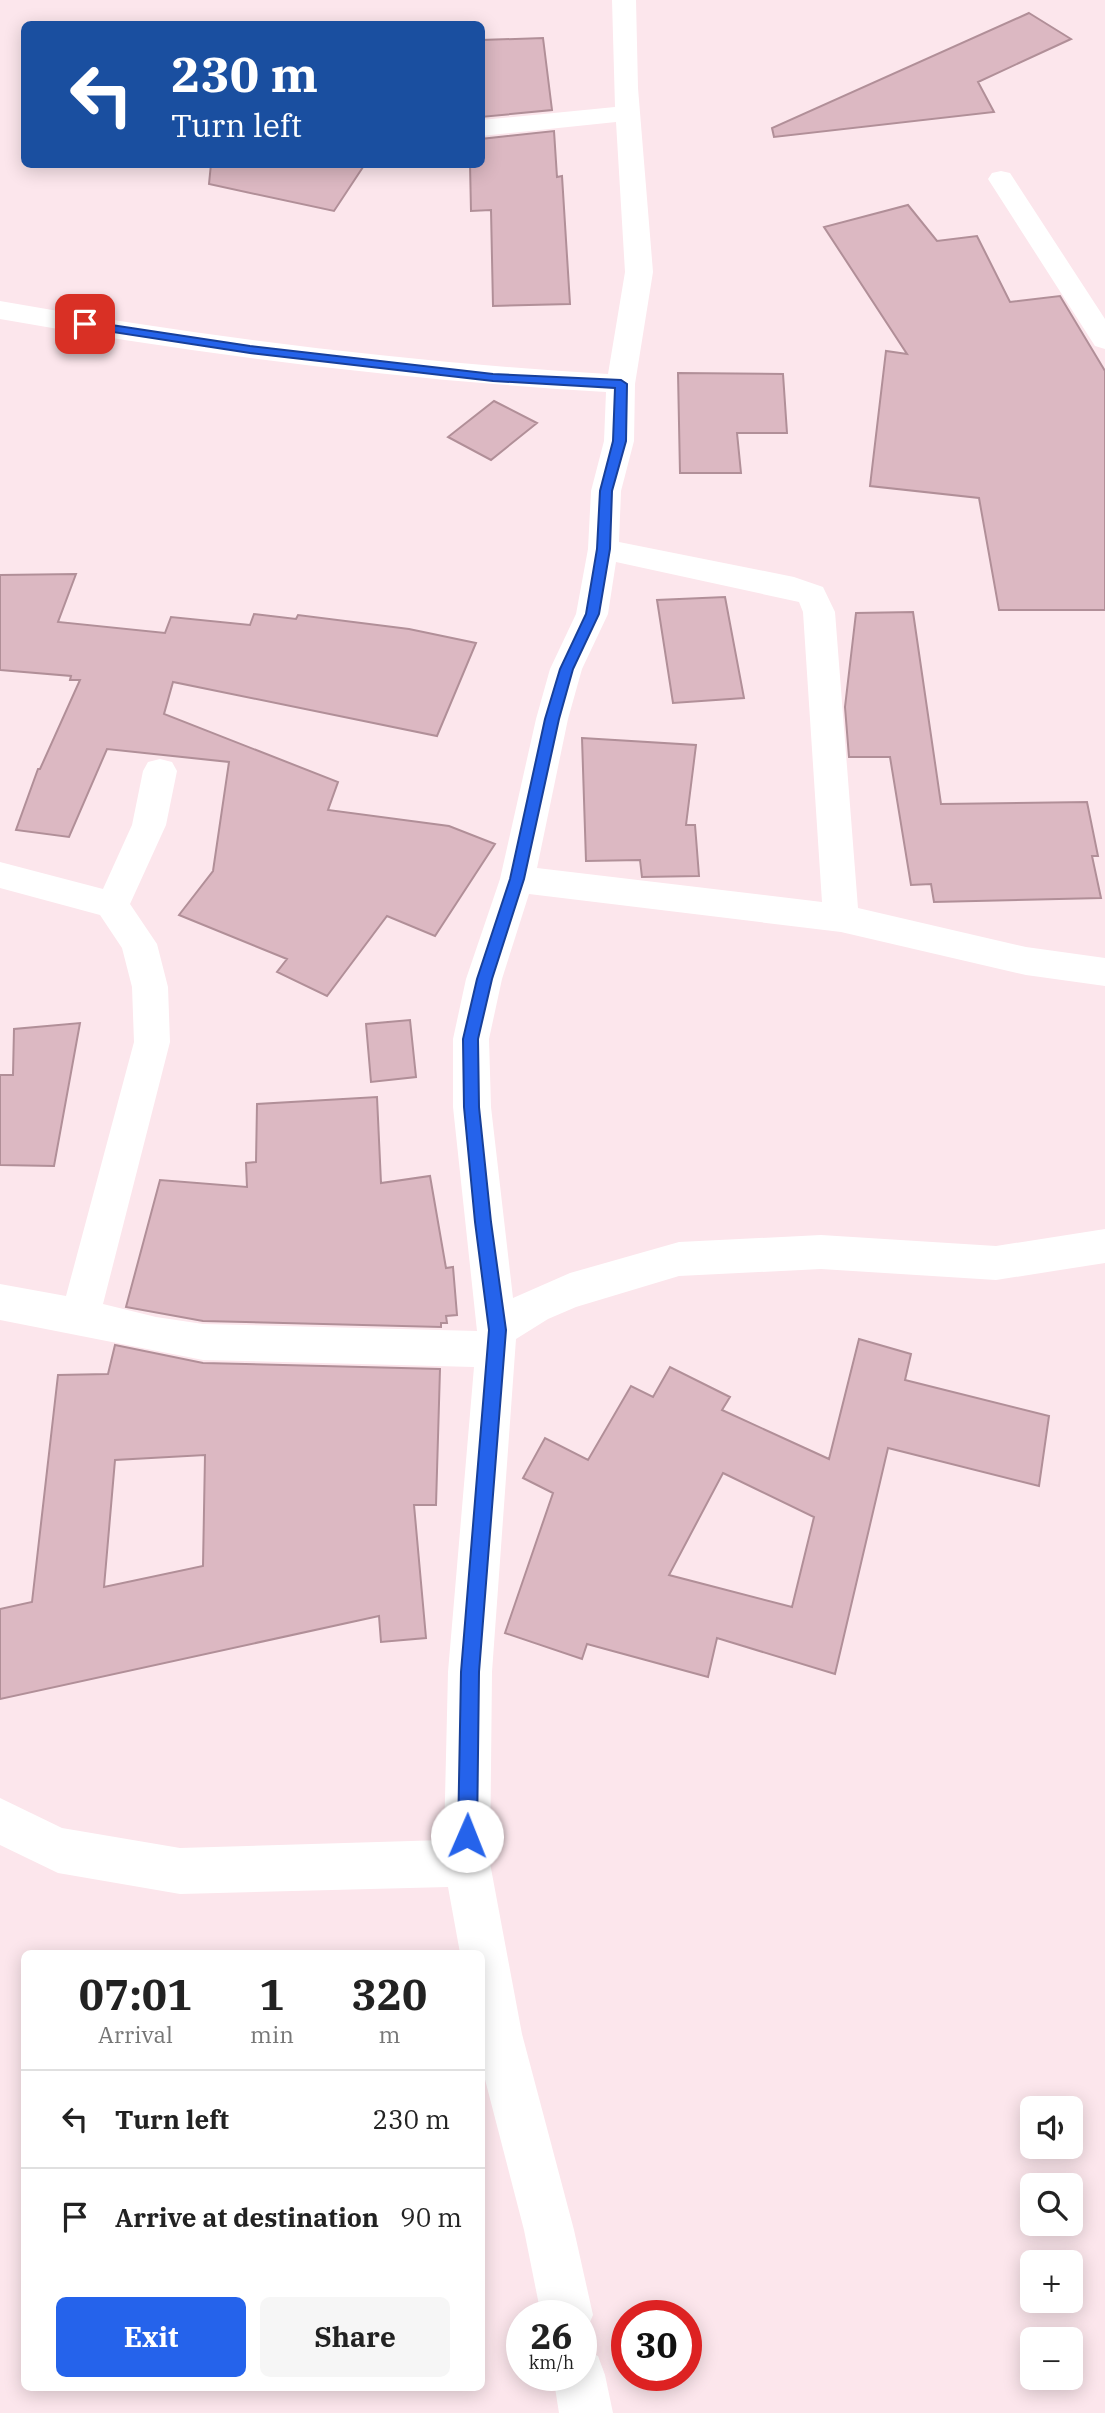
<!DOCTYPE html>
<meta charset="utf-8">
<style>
:root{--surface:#fff;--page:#f6f6f6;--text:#222;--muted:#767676;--line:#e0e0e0;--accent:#2563eb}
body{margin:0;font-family:"IBM Plex Serif",serif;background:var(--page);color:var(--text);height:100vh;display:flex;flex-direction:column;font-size:26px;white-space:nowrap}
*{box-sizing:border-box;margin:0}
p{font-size:23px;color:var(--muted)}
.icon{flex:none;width:38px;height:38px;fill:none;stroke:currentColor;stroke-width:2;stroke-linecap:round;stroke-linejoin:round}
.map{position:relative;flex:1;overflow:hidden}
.panel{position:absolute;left:21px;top:1950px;width:464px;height:441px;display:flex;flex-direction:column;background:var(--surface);border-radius:10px;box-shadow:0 4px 18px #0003}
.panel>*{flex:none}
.top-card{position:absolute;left:21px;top:21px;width:464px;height:147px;border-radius:10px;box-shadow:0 4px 18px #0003;background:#1a4fa0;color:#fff;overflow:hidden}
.tools{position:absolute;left:1020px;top:2096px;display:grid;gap:14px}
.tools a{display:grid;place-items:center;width:63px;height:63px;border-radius:10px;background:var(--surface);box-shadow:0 4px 18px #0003;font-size:35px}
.speed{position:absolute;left:506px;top:2300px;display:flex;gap:14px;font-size:35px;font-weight:700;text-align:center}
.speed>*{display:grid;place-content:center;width:91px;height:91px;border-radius:50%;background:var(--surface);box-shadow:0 4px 18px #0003;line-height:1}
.speed small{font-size:18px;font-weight:400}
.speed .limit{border:10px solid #d22;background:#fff;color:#111}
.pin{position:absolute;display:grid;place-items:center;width:60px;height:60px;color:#fff;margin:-30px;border-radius:14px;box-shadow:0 4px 10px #0006}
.me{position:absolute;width:77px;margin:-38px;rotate:1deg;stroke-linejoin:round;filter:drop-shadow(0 0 5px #0008)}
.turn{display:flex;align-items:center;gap:24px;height:147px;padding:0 35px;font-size:32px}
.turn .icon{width:91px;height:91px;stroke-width:2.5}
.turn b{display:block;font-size:49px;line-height:60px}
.eta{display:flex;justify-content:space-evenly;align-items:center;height:119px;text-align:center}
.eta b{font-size:42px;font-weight:700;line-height:49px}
.action{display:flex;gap:14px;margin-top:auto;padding:14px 35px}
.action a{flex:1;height:80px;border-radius:10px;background:var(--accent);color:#fff;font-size:28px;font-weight:700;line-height:80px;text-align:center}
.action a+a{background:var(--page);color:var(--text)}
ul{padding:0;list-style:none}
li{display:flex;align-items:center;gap:21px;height:98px;padding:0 35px;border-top:2px solid var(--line)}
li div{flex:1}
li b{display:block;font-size:26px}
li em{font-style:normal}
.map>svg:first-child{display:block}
.building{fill:#dcb8c2;stroke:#b18f98;stroke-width:2;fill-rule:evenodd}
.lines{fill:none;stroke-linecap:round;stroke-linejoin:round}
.minor{fill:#fff;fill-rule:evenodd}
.route{fill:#2563eb;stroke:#184099;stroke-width:2}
</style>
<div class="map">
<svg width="1105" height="2413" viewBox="0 0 1105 2413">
<rect width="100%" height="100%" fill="#fce6ec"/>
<path class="building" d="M1029 13 1071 39 978 82 994 112 774 137 772 128Z
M543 38 552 110 481 117V40Z
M554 131 557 177 562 176 570 304 493 306 491 210 471 211 470 164H481V139Z
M211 164H365L334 211 209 184Z
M908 205 937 241 977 236 1010 302 1060 296 1105 371V610H999L979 498 870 486 886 351 907 354 824 227Z
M678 373 783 374 787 433H737L741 473H680Z
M494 401 537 423 491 460 448 437Z
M76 574 58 622 165 633 171 617 250 625 254 614 296 619 298 615 409 629 476 643 437 736 173 682 164 714 338 782 328 810 449 826 495 844 435 936 387 916 327 996 277 972 287 959 179 915 213 871 229 762 107 749 69 837 16 830 38 769H40L80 680H70L71 676 0 670V575Z
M725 597 744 698 673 703 657 600Z
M913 612 941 804 1087 802 1098 856H1092L1101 898 934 902 931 884 911 885 890 757H849L845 707 856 613Z
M582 738 696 745 686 825H695L699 876 642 877 640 860 586 861Z
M410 1020 416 1077 371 1082 366 1024Z
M80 1023 54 1166 0 1165V1075H13L14 1029Z
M377 1097 381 1183 430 1176 446 1268 453 1267 457 1315 446 1316 447 1323H441V1327L203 1321 126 1307 160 1180 247 1187 246 1163 256 1162 257 1104Z
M859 1339 911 1354 905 1380 1049 1416 1039 1486 888 1448 835 1674 717 1638 708 1677 587 1644 582 1659 505 1633 553 1493 523 1478 545 1438 588 1460 631 1386 653 1397 670 1367 730 1397 722 1410 829 1459ZM723 1473 814 1517 792 1607 669 1575Z
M115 1345 203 1363 440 1369 436 1505H414L426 1638 381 1642 379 1616 0 1699V1609L32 1602 58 1375 108 1374ZM205 1455 203 1566 104 1587 115 1460Z"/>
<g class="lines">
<path class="minor" d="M612 0H636L638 88 653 272 635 384 634 441 621 491 619 542 794 577 823 587 835 612 858 908 1026 947 1105 958V986L1026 975 841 932 529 894 502 979 489 1039 491 1107 513 1298 570 1273 679 1242 821 1235 996 1246 1105 1229V1263L996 1280 821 1269 679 1276 576 1307 548 1319 516 1339 492 1672 490 1863 522 2034 574 2230 593 2315 585 2333 581 2335V2315H541L524 2230 481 2064V1953H460L448 1887 180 1894 58 1873 0 1845V1798L62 1828 180 1848 444 1840 448 1672 474 1367 203 1360 0 1320V1284L66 1296 134 1042 132 987 122 948 100 915 0 888V862L103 889 132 825 143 771 148 762 160 759 172 762 177 771 166 825 130 904 157 944 168 987 170 1042 103 1304 156 1317 203 1324 477 1331 453 1107V1039L466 979 500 879 536 719 550 669 576 614 588 549 591 491 604 441 606 392C403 380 201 355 0 319V301C202 337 404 362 608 374L625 272 616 122 481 136V120L615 107ZM616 562 799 602 803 612 822 902 537 868 568 719 582 669 608 614Z
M1001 171 1010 173 1105 319V349L1095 346 988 179 992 173Z
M581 2349 598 2356 605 2375 613 2413H559L553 2375H581Z"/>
</g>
<path class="route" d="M85 321 250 346 493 374 621 380 627 384 626 441 612 491 610 549 599 614 573 669 559 719 524 879 492 979 478 1039 479 1107 491 1222 506 1330 479 1672 477 1836 474 1842 467 1845 461 1842 458 1836 461 1672 489 1330 475 1222 464 1107 463 1039 477 979 510 879 545 719 560 669 586 614 597 549 600 491 613 441 615 388 493 381 250 353 80 327V322Z"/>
</svg>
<div class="tools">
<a><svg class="icon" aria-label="sound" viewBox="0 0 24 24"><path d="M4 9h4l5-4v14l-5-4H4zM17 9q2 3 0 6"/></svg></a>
<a><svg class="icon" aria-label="search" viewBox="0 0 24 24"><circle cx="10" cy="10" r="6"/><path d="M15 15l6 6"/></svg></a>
<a>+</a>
<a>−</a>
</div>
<div class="speed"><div>26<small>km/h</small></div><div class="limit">30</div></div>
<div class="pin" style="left:85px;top:324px;background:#d93025"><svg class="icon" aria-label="arrive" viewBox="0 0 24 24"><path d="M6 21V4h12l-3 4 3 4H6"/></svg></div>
<svg class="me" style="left:467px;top:1836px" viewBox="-20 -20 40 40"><circle r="19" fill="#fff"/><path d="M0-13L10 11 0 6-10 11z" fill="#2563eb"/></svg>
<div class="top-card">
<div class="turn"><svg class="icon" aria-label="left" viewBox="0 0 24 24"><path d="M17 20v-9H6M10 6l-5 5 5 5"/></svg><div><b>230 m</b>Turn left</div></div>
</div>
<section class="panel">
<div class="eta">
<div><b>07:01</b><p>Arrival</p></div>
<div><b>1</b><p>min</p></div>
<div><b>320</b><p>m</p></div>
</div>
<ul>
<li><svg class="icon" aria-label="left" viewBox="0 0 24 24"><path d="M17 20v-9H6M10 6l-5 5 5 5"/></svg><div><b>Turn left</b></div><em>230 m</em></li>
<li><svg class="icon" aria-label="arrive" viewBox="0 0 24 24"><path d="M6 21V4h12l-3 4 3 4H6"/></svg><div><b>Arrive at destination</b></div><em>90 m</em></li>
</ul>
<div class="action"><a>Exit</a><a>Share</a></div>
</section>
</div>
